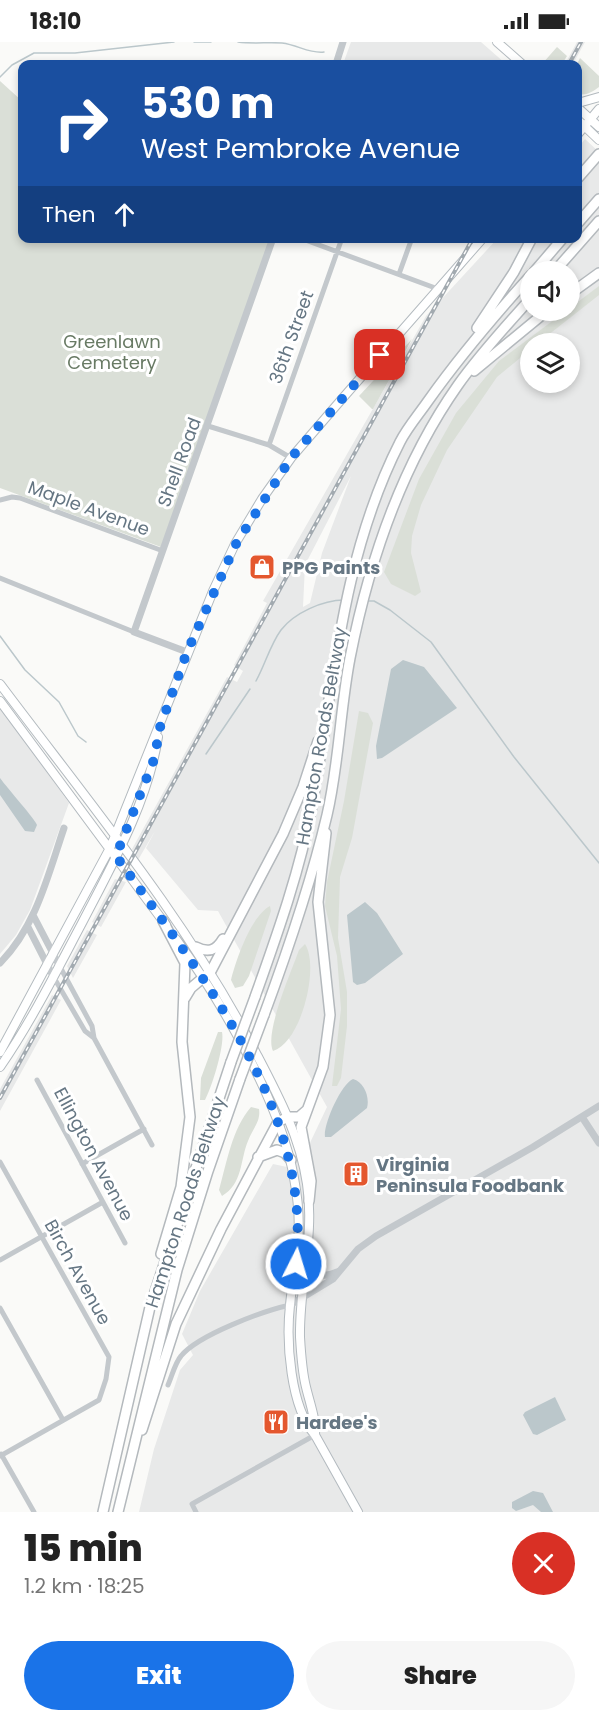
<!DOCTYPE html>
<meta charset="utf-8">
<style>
:root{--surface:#fff;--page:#f6f6f6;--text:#222;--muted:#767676;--accent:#1a73e8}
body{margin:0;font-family:Poppins,sans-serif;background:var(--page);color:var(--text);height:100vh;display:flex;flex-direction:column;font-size:22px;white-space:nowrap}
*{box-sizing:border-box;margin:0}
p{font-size:20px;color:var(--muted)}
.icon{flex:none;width:33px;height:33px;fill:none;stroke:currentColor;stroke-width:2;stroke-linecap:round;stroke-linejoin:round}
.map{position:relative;height:1470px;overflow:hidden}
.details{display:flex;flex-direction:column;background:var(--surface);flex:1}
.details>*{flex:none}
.guide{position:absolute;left:18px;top:18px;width:564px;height:183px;border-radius:12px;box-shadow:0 3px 9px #0003;background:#1a4fa0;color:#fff;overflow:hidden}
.tools{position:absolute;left:520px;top:219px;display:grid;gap:12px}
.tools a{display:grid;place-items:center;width:60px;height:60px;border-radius:50%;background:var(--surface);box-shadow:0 3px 9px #0003;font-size:30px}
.pin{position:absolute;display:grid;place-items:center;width:51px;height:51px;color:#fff;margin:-26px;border-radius:12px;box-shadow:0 3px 9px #0006}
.me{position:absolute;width:66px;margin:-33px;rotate:5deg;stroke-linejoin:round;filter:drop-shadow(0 0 4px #0008)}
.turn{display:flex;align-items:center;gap:21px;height:126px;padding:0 24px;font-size:27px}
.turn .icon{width:78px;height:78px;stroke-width:2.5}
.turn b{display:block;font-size:42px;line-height:51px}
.then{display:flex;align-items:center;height:57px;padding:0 24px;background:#0003;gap:12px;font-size:22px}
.round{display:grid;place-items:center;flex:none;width:63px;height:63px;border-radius:32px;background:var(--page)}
.head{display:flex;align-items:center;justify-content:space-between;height:102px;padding:0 24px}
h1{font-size:36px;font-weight:800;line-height:45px}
.action{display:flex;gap:12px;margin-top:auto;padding:12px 24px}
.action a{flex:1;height:69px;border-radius:36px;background:var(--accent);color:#fff;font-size:24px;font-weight:800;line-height:69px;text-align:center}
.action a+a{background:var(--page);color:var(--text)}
.status{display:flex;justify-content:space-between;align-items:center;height:42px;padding:0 30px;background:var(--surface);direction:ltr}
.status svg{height:16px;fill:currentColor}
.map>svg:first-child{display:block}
.built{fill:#e8e9e9;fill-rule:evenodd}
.green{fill:#dadfd7}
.water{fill:#bbc7cb}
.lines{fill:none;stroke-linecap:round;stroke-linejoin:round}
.stream{stroke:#bbc7cb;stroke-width:1.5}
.secondary-casing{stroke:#b3babf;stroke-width:10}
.motorway-casing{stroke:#b4b9bd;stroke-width:12}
.minor{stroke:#c3c8cc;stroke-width:5}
.tertiary{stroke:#c3c8cc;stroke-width:7}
.secondary{stroke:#fff;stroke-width:8}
.motorway{stroke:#fff;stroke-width:9}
.rail-casing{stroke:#a2aab0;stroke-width:4}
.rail{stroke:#fff;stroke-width:1.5;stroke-dasharray:4.5;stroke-linecap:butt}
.motorway-bridge-casing{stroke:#b4b9bd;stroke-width:12;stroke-linecap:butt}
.motorway-bridge{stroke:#fff;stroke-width:9}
.route{stroke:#1a73e8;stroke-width:10;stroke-dasharray:0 18}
.labels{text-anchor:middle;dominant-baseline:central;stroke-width:6;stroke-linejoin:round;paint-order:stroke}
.street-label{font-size:18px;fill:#657683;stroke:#fff}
.park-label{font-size:18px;fill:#687a64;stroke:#fff}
.poi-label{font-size:18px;font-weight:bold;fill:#657683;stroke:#fff;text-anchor:start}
</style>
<div class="status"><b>18:10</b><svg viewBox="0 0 49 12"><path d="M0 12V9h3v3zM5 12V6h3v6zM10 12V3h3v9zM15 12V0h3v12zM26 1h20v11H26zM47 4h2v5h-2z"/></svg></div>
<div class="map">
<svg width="599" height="1470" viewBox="0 0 599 1470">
<rect width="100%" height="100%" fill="#fafaf8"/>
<path class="built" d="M351 0H481L506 22H343Z
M577 0H585L573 22H565Z
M585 97 599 110V1470H139L154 1407 180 1328 193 1313 182 1292 200 1249 273 1122 287 1125 308 1105 327 1065 218 869 198 868 146 806 155 789 138 818 132 807 227 635 237 640 243 629 234 623 267 561 263 559 426 274 497 197 578 196V106ZM531 230H570V268H531ZM531 302H570V340H531ZM351 434 322 511 310 561 303 565 305 523Z
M0 664 69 761 30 868 16 893 0 912Z
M115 837 126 840 101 885 92 880Z
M87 888 97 893 73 936 67 924Z
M52 953 61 958 0 1069V1047Z"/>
<path class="green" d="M557 5 567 14 562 22H542Z
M580 16 599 34V45C592 50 586 54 578 52L577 22Z
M0 39 22 59V196L270 197 161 505 0 446Z
M599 244V253L538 301 531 302V307L497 335 447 408 421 463 412 494 411 511 421 550 415 554 391 542 384 530 419 437 456 371 499 319Z
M412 297 373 367H372L359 354Z
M359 669 368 671 373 681 352 796 340 835 338 896 347 950V984L341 1036 337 1044H332L341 967 337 914 325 864 327 840 344 759Z
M270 864 271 869 249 934 243 944 235 946 231 938C236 918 251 874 270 864Z
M305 902C320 925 301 1001 273 1009 264 991 292 928 299 908Z
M218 990H222C225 1003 212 1045 205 1058H200L201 1036Z
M251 1065 259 1067C261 1080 252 1087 248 1099 240 1118 243 1142 222 1154L219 1148C227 1120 232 1087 251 1065Z"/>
<path class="water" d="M403 618 424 625 457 666 382 716 377 717 376 704 391 627Z
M0 736C7 746 36 778 37 783L34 790 25 789 0 753Z
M365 860 377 871 403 912 365 941 357 943 353 940 347 873Z
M353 1037C364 1040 370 1055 367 1066L331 1095H325C323 1083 341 1042 353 1037Z
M555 1355 566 1378 537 1393 533 1392 523 1373 525 1370Z
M533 1449 543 1451 553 1470H541L533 1463 516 1469 512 1466V1460Z"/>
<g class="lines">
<path class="stream" d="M194 0H211
M238 0C253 2 268 0 282 1 298 3 310 12 324 10
M0 35 12 23 34 11H75L174 0
M366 559H374L390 568 431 600 514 715 599 821
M0 594 25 628 59 660 78 694 86 700
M256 639C265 623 270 603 281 588 294 571 323 558 344 558
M206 712 250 647"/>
<g class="secondary-casing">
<path id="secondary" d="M497 0 522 22
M578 61 599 55
M578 66 599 85
M578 78 599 98
M578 92 599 67
M0 642C90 762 187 878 256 1011 278 1053 300 1094 307 1142 315 1194 299 1243 300 1295 301 1312 302 1329 306 1345 310 1362 316 1376 315 1393
M0 659 166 883
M176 897C221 958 281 1062 294 1136 298 1157 300 1178 298 1200 297 1221 292 1241 290 1263 286 1299 290 1365 315 1393L358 1470
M0 1010 110 806 213 549 235 502 262 457 291 416 341 358 483 196
M0 1025C31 980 56 930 82 881 112 823 148 760 158 695"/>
</g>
<g class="motorway-casing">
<path id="motorway" d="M578 136 599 112
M578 181 599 157
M534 230 563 196
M554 230 599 179
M570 252 599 231
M477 286 514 230 532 196
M474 329 548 268
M196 905C208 911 216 909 223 897
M255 955C277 893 300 829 312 764 334 640 342 514 400 400 407 386 419 372 428 359 460 314 495 273 531 233
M185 956 191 946 211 929 283 792 303 745 318 699
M264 973C288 908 311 841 327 773 339 722 340 668 350 616 369 519 401 424 458 343 480 312 506 284 531 256
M258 1115 277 1108 285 1111 291 1118
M309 1159 311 1139 301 1085 323 1025 330 973 318 860 326 791
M161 1212 181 1145 190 1075 182 1000 185 921 163 879
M142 1388 176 1282 221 1187 278 1080 288 1075H299L307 1068
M103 1470 150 1265 231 1020
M118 1470 177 1228 208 1129 240 1037"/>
</g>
<path class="minor" d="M300 196 438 247
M399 232 412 196
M208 384 269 403 291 416
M269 403 342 196
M0 458 12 455 20 456 163 509
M0 536 134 590
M59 923 92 984 94 996 152 1103
M53 934 85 989 94 996
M37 1038 125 1201
M0 1120 109 1315 106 1337 99 1358 0 1414
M82 1122 144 1087
M0 1218 103 1160
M0 1266 63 1378
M168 1343C172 1334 175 1321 181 1314 198 1293 263 1269 290 1263
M1 1412 34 1470
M196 1470 192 1462 315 1393"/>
<path class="tertiary" d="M336 22 343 0
M187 610 134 590 273 196
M33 873 59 923
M28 885 53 934
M0 921C36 885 48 833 64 786
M582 1075 599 1101
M307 1220C313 1234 323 1236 337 1230
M290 1263 333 1237 358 1207 376 1194 533 1105 599 1064"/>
<use href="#secondary" class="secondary"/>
<use href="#motorway" class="motorway"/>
<g class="rail-casing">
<path id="rail" d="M569 22 581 0
M0 1056 473 196"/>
</g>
<use href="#rail" class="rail"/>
<g class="motorway-bridge-casing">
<path id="motorway-bridge" d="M231 1020 255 955
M240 1037 264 973"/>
</g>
<use href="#motorway-bridge" class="motorway-bridge"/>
</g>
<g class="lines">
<path class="route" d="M296 1222C313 1068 200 932 116 814L155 715 159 688 187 610 236 502 291 416 380 313"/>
</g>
<defs>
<g id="shop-square" transform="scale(1.35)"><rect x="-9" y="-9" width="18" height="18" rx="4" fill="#e4572e" stroke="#fff"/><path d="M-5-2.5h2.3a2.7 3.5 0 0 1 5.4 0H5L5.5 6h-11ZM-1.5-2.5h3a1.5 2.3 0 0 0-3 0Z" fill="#fff"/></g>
<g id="building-square" transform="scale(1.35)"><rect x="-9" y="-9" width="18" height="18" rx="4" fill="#e4572e" stroke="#fff"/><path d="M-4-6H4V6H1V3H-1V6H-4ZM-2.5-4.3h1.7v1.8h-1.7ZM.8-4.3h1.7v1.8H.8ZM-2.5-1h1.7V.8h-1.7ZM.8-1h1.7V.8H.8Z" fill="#fff"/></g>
<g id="restaurant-square" transform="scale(1.35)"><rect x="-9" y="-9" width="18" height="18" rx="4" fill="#e4572e" stroke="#fff"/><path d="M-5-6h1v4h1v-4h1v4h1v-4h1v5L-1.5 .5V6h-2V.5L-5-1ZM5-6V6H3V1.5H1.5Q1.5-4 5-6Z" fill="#fff"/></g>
</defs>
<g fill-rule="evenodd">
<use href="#shop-square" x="262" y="525"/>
<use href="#building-square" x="356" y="1132"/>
<use href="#restaurant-square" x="276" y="1380"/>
</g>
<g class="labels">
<g class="street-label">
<text transform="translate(291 295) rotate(-70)">36th Street</text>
<text transform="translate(179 420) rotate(-70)">Shell Road</text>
<text transform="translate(89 466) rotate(20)">Maple Avenue</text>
<text transform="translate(321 694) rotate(-80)">Hampton Roads Beltway</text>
<text transform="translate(94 1112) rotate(62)">Ellington Avenue</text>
<text transform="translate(185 1160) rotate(-72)">Hampton Roads Beltway</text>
<text transform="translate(78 1230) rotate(61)">Birch Avenue</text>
</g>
<g class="park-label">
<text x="112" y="299">Greenlawn<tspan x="112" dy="21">Cemetery</tspan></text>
</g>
<g class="poi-label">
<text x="282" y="525">PPG Paints</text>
<text x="376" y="1122">Virginia<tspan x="376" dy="21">Peninsula Foodbank</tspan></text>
<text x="296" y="1380">Hardee's</text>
</g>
</g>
</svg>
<div class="tools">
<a><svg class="icon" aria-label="sound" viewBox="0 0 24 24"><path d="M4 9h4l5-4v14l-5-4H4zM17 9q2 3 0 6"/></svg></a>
<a><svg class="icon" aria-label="layers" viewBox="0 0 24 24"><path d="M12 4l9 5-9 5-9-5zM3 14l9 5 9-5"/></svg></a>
</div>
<div class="pin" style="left:380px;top:313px;background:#d93025"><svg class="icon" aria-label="arrive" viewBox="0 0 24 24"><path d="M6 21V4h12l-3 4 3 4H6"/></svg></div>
<svg class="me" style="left:296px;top:1222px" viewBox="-20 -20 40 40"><circle r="17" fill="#1a73e8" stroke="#fff" stroke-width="3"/><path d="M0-11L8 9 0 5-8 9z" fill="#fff"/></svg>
<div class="guide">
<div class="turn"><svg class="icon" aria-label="right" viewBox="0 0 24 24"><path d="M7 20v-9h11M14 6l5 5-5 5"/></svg><div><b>530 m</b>West Pembroke Avenue</div></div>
<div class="then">Then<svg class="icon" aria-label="ahead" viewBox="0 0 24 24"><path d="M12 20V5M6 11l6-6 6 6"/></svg></div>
</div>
</div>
<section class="details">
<div class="head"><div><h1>15 min</h1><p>1.2 km · 18:25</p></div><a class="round" style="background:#d93025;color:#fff"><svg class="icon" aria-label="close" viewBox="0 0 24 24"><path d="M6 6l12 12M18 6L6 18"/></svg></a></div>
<div class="action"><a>Exit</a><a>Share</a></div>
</section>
